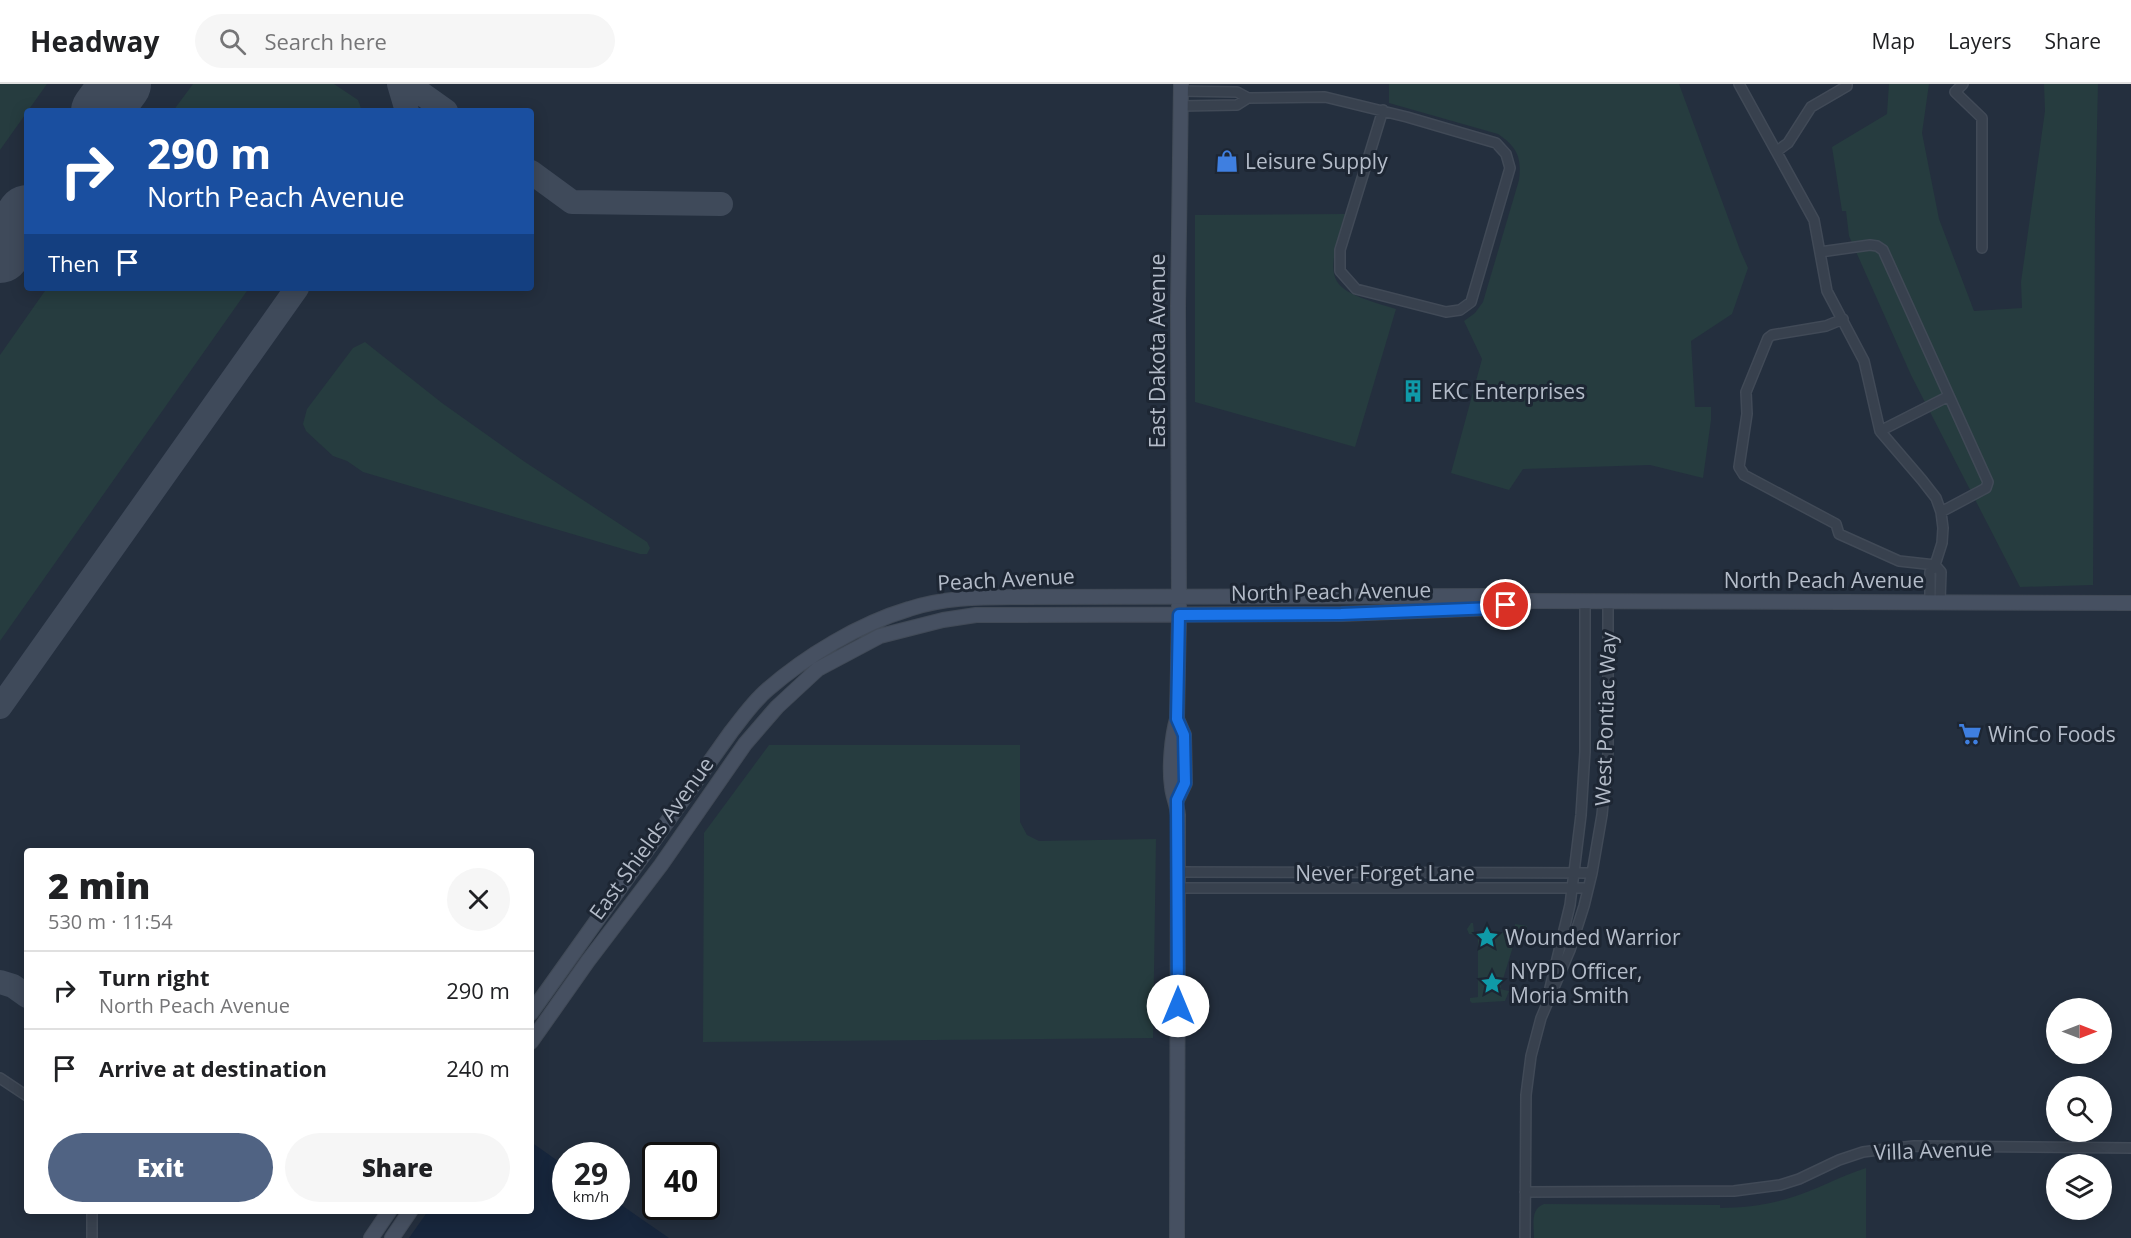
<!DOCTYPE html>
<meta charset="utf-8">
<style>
:root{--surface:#fff;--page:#f6f6f6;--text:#202124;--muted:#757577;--line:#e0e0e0;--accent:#506383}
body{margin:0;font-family:"Open Sans",sans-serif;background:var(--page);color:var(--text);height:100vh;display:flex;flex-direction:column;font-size:22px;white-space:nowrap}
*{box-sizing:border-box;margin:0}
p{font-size:20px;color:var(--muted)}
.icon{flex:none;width:33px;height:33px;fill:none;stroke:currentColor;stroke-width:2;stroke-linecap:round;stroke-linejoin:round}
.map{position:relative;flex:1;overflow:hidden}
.sheet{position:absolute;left:24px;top:764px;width:510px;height:366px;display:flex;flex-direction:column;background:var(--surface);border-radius:6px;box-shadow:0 3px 15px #0003}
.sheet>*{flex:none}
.banner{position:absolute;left:24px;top:24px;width:510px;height:183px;border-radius:6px;box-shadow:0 3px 15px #0003;background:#1a4fa0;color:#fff;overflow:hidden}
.needle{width:39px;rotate:90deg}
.fabs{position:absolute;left:2046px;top:914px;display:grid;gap:12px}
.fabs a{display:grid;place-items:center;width:66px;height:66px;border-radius:50%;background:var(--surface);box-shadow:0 3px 15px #0003;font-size:30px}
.speed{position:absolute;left:552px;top:1058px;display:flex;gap:12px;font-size:30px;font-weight:700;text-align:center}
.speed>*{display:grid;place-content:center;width:78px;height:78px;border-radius:50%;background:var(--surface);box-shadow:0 3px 15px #0003;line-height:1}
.speed small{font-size:15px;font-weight:400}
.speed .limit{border:3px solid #111;border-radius:9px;background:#fff;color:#111}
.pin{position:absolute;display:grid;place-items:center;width:51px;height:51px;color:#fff;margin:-26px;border:3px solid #fff;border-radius:50%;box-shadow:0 2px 6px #0007}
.me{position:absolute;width:66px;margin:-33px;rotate:0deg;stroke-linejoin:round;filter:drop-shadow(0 0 4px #0008)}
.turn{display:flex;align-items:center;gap:21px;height:126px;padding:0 24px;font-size:27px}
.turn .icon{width:78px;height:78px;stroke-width:2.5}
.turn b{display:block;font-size:42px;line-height:51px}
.then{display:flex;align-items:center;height:57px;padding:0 24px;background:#0003;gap:12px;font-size:22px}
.round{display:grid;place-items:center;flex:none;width:63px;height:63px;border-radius:32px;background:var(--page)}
.overview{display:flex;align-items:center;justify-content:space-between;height:102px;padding:0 24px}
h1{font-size:36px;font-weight:800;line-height:45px}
.primary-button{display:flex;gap:12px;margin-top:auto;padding:12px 24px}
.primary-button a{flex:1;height:69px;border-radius:36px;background:var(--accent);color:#fff;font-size:24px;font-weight:800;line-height:69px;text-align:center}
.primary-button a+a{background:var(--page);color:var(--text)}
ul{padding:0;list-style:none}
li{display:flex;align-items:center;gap:18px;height:78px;padding:0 24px;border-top:2px solid var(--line)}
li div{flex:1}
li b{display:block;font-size:22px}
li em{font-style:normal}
header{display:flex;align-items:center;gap:36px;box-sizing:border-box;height:84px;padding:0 30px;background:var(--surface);border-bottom:2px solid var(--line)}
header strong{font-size:28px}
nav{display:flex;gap:33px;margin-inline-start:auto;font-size:21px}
.search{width:420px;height:54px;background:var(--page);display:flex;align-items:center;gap:15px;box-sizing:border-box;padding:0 21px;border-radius:33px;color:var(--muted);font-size:22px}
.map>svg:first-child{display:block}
.green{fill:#263c3f}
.water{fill:#17263c}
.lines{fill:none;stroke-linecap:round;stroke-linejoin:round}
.taxiway{stroke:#3f4a5a;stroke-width:24}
.runway{stroke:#3f4a5a;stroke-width:60}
.street-casing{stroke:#414a57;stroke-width:12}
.secondary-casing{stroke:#414a57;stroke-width:16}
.street{stroke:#38414e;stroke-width:9}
.secondary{stroke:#465061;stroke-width:14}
.route-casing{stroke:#114b97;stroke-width:15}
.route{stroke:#1a73e8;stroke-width:10}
.labels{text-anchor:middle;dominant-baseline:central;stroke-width:6;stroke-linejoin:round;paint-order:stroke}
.poi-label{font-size:21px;fill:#b4bcc9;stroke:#1d2633;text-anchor:start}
.street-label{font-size:21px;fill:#b4bcc9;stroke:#1d2633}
</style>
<header>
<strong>Headway</strong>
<div class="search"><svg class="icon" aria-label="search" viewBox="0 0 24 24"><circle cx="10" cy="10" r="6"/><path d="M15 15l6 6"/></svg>Search here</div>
<nav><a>Map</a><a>Layers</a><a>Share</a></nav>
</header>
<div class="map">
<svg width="2131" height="1154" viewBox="0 0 2131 1154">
<rect width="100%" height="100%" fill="#242f3e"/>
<path class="green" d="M0 0H47L0 66Z
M193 0H334L358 16 362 27H173Z
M1389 0H1679L1740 166 1748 184 1732 230 1691 257 1695 323H1711V336L1703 394 1650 381 1523 385 1509 406 1451 389 1482 275 1464 237 1475 229 1483 218 1519 96C1522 73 1517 63 1498 50L1389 19Z
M1889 0H1929L1922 49 1939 135 1974 227 2022 224 2021 198 2045 27 2044 0H2098L2095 133 2093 501 2020 503 1911 291 1849 152 1846 127H1842L1832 63 1887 30Z
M1345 130C1324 201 1326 204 1396 225L1355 363 1195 318V131Z
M47 204H249L0 557V271Z
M365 258 442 319 525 378 647 458 650 464 647 470H640L363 388 347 377 333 372 306 347 303 340 307 325 353 264Z
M769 661H1020V738L1027 751 1039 757 1156 755 1153 954 703 958 704 749Z
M1471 839H1473L1474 848H1514L1515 840 1527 842 1526 848 1518 846 1500 905 1509 907 1505 917 1472 919 1470 917V914L1478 913V851L1469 850 1467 845Z
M1866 1084V1154H1534C1534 1141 1530 1125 1544 1120L1720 1121V1124C1745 1124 1769 1121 1793 1113 1818 1105 1841 1092 1866 1084Z"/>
<path class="water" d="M531 1058 565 1082 566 1122H616L617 1118 669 1154H409L428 1127 531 1126Z"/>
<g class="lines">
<path class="taxiway" d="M399 0 407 27
M408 0 446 27
M531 88 572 118 721 120
M0 623 297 204
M0 898 13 902 27 912"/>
<path class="runway" d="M101 27 121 0
M0 169 27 131"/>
<g class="street-casing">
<path id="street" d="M1739 0 1814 136 1827 207 1864 277 1880 347 1922 396 1936 414 1941 428 1943 444 1942 459 1935 481 1930 488V518
M1963 0 1955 8 1982 34V164
M1181 7 1237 8 1248 14
M1181 22 1237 21 1248 14 1325 13 1407 33 1496 59 1506 70 1510 84 1471 218 1460 226 1446 228 1356 205 1340 187V166L1383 26
M1777 67 1788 59 1811 23 1847 2V0
M1820 168 1870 161 1877 162 1883 166 1988 398 1986 404 1941 428
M1843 235 1826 242 1772 251 1768 254 1746 308 1747 330 1739 383 1744 391 1836 440 1839 450 1899 477 1935 481 1941 488 1940 517
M1880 347 1949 312
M1178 788 1592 789
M1178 804H1588
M1550 904 1570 821 1581 731 1585 668V517
M0 994 27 1012
M1525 1108 1734 1107 1780 1101 1799 1095 1839 1076 1863 1068 1886 1065 1914 1062 2131 1064
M92 1154V1126
M1525 1154 1526 1011 1531 972 1541 934 1570 866 1584 822 1592 789 1602 731 1608 669V517"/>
</g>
<g class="secondary-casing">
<path id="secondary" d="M1177 716 1185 699 1184 651 1177 635
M531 929 731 648C742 634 753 618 767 606 806 572 859 540 909 525 942 514 978 513 1013 513L1496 512 1518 517 2131 519
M531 958 588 877 661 781 745 660 777 623 818 585 880 552 943 536 976 531 1341 530 1494 524 1516 518
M371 1154 390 1126
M392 1154 411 1126
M1177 1154 1178 731C1177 720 1173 713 1172 703 1169 684 1172 652 1177 635L1179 531 1178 222 1181 0"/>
</g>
<use href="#street" class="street"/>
<use href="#secondary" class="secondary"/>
</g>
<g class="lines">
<g class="route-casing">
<path id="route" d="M1178 922 1177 716 1185 699 1184 651 1177 635 1179 531 1341 530 1494 524 1506 521"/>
</g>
<use href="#route" class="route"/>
</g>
<defs>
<g id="shop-bare" transform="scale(1.8)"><path d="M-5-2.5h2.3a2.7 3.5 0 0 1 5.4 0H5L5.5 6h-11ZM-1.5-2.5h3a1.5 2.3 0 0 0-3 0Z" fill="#3f7fe0" stroke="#1d2633" stroke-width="2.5" paint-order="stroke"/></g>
<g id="building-bare" transform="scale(1.8)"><path d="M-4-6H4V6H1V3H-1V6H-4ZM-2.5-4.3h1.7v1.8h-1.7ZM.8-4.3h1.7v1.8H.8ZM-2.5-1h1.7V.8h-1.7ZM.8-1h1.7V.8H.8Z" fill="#0f9aa8" stroke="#1d2633" stroke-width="2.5" paint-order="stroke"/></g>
<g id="supermarket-bare" transform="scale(1.8)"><path d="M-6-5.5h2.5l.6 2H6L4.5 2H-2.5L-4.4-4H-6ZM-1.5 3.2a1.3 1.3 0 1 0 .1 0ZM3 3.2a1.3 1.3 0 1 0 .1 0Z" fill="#3f7fe0" stroke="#1d2633" stroke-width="2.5" paint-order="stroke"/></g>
<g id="sight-bare" transform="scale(1.8)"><path d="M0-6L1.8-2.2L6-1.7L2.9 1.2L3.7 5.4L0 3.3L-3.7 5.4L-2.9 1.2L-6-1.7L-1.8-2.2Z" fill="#0f9aa8" stroke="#1d2633" stroke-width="2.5" paint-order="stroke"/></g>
</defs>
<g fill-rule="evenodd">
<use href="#shop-bare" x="1227" y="77"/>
<use href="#building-bare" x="1413" y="307"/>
<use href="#supermarket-bare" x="1970" y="650"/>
<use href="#sight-bare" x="1487" y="853"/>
<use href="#sight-bare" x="1492" y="899"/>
</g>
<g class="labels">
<g class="poi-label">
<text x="1245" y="77">Leisure Supply</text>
<text x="1431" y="307">EKC Enterprises</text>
<text x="1988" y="650">WinCo Foods</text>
<text x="1505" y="853">Wounded Warrior</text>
<text x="1510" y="887">NYPD Officer,<tspan x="1510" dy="24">Moria Smith</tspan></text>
</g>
<g class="street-label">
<text transform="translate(1157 267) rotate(-90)">East Dakota Avenue</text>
<text transform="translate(1006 495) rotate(-3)">Peach Avenue</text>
<text x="1824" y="496">North Peach Avenue</text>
<text transform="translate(1331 507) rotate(-1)">North Peach Avenue</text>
<text transform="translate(1605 635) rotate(-88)">West Pontiac Way</text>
<text transform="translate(651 754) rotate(-54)">East Shields Avenue</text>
<text x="1385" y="789">Never Forget Lane</text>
<text transform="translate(1933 1066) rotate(-2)">Villa Avenue</text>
</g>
</g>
</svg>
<div class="fabs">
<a><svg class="needle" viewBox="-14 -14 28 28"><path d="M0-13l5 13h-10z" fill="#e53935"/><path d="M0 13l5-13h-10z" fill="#757577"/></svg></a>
<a><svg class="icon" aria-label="search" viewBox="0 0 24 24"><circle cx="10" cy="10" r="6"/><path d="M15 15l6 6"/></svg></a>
<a><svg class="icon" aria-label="layers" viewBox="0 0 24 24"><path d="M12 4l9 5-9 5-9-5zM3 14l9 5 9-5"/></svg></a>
</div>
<div class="speed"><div>29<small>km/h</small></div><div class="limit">40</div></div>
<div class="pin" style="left:1506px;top:521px;background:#d93025"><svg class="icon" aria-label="arrive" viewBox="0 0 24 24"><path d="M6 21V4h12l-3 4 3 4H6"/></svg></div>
<svg class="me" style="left:1178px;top:922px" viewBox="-20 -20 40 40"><circle r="19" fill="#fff"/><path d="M0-13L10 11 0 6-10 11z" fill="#1a73e8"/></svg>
<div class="banner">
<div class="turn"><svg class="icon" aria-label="right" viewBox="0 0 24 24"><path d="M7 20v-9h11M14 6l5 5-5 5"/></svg><div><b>290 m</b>North Peach Avenue</div></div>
<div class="then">Then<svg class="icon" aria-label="arrive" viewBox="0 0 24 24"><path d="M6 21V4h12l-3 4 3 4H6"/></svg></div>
</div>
<section class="sheet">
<div class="overview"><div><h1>2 min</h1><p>530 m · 11:54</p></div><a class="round"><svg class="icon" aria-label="close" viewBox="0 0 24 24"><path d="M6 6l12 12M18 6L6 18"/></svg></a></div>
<ul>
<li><svg class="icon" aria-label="right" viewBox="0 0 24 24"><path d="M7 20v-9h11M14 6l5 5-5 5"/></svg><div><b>Turn right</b><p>North Peach Avenue</p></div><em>290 m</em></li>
<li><svg class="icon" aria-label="arrive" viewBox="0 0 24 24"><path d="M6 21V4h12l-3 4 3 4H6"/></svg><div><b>Arrive at destination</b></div><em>240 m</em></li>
</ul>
<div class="primary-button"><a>Exit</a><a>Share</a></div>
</section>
</div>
